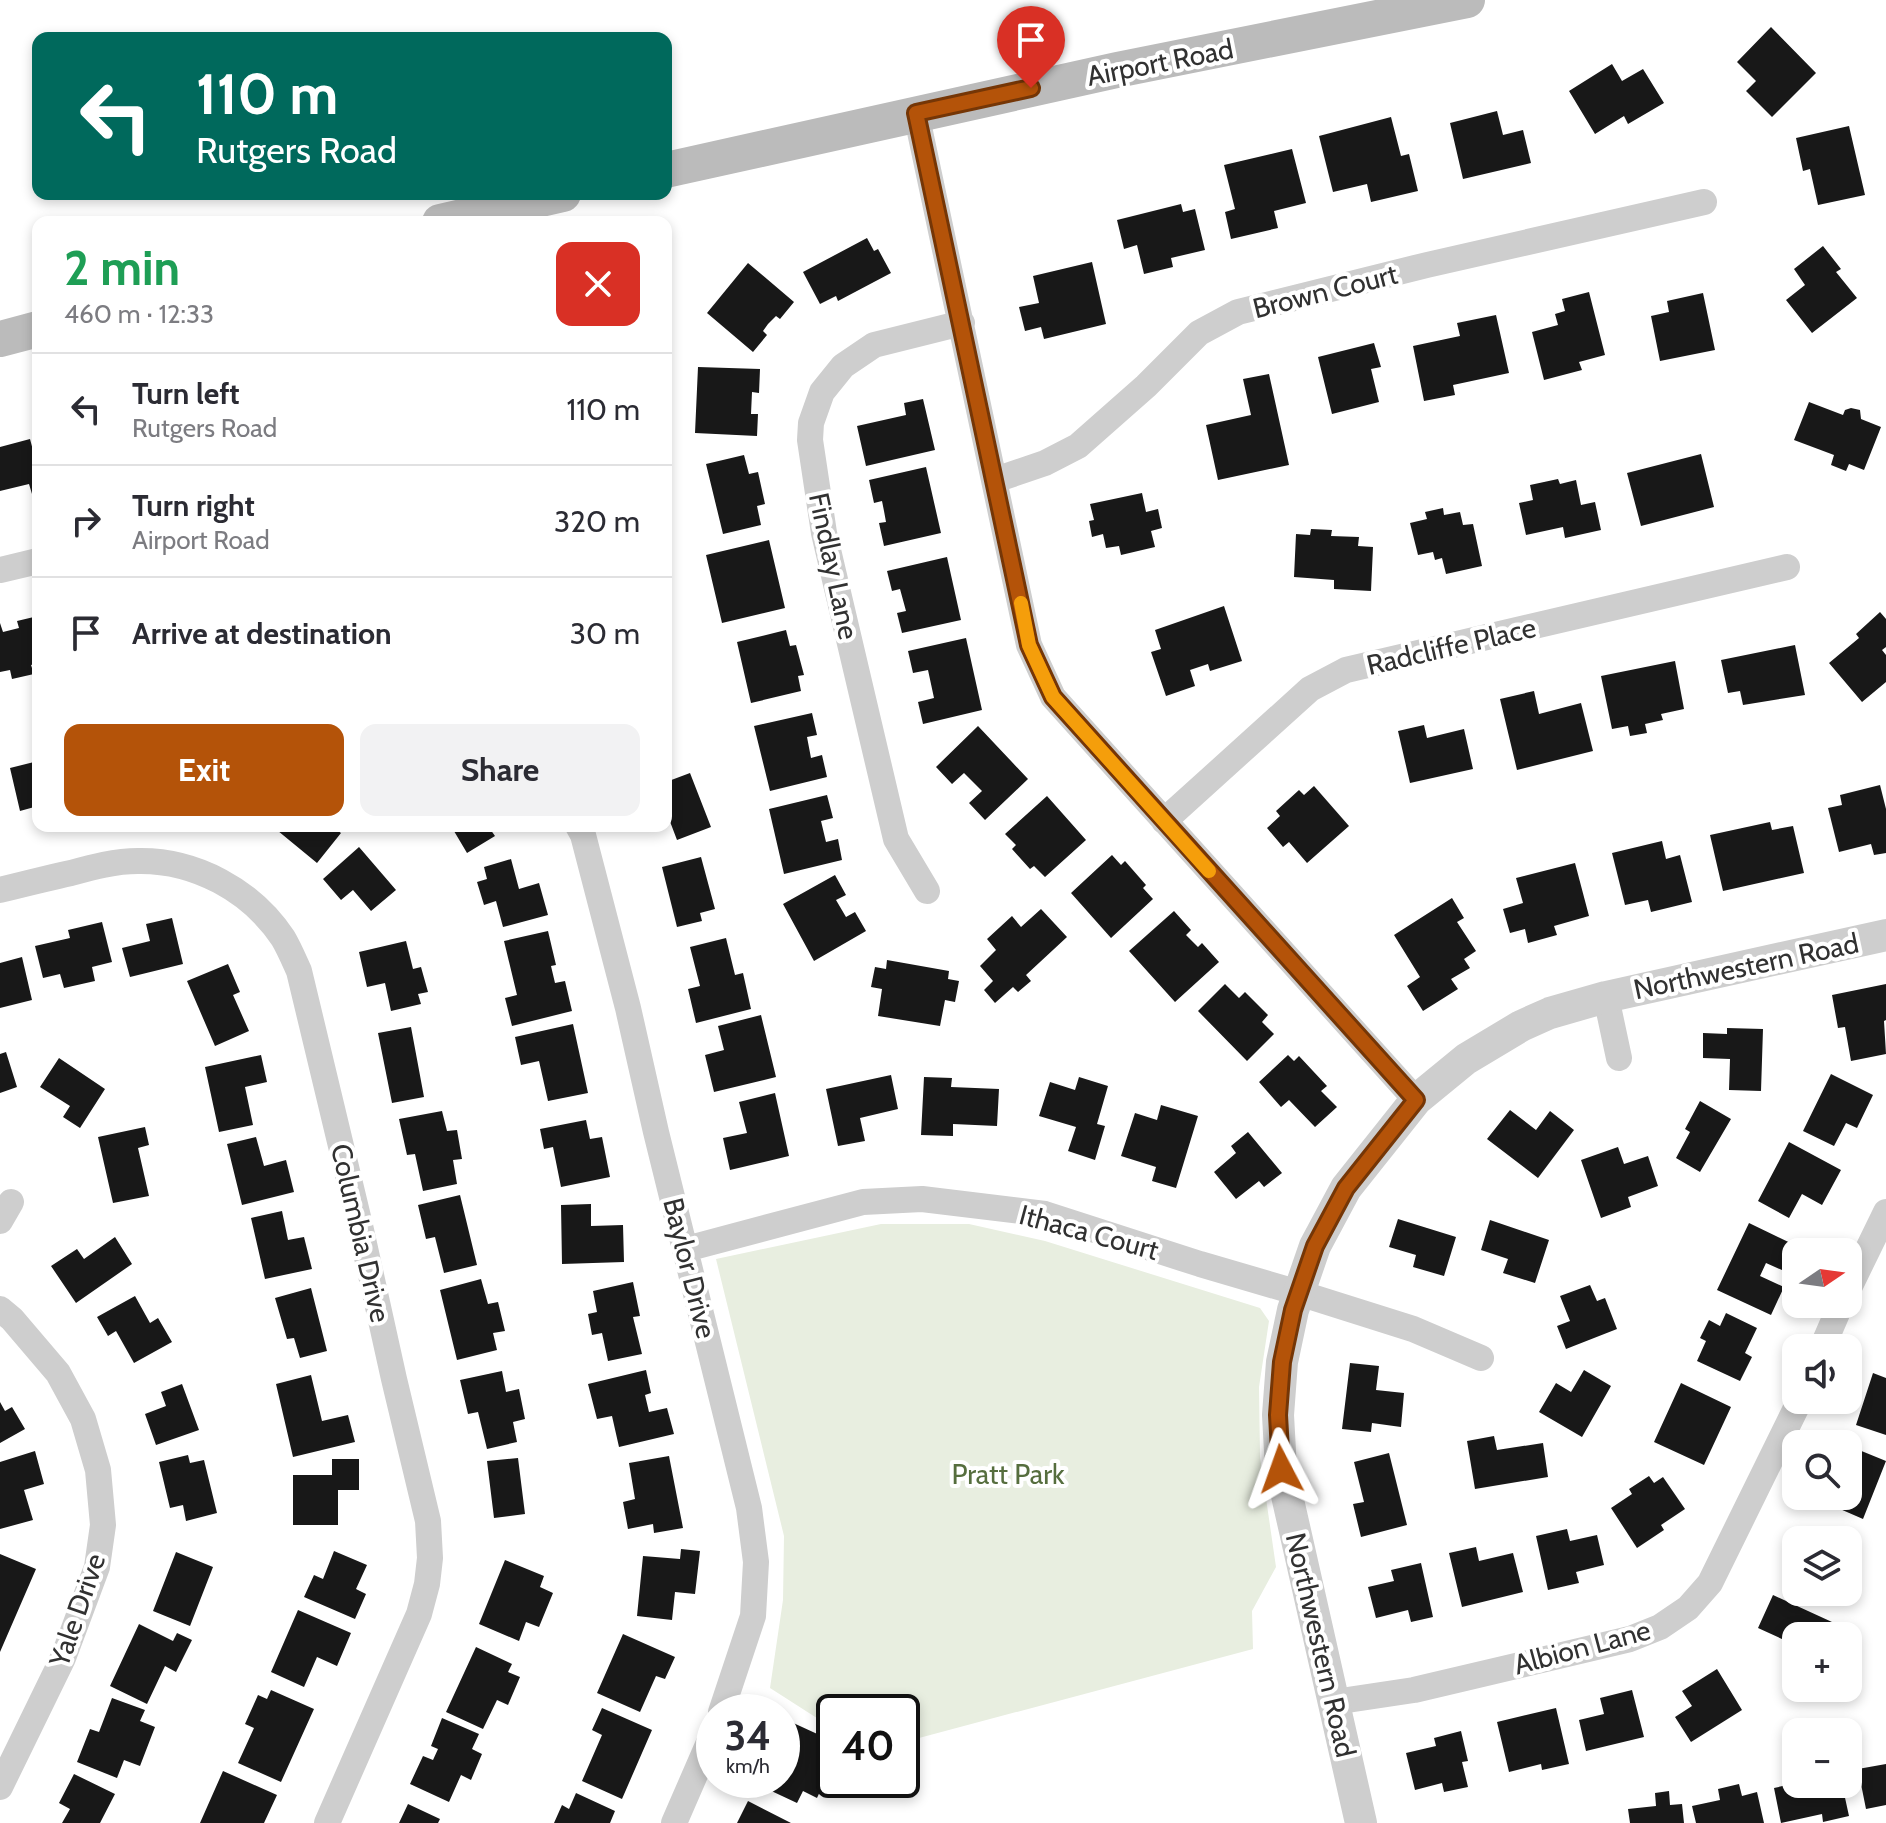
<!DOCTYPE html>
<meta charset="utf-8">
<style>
:root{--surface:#fff;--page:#f2f2f3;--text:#2b2b33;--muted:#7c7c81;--line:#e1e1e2;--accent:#b45309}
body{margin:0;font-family:Cabin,sans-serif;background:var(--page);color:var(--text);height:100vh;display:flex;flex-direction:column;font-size:30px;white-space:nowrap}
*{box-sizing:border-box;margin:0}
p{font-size:26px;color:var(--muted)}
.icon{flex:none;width:44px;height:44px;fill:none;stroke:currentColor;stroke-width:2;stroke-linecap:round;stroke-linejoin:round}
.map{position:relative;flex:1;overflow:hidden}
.side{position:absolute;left:32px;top:216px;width:640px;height:616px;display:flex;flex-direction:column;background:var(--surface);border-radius:16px;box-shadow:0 4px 12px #0003}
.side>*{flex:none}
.top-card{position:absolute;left:32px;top:32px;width:640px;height:168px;border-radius:16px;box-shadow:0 4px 12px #0003;background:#00695c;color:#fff;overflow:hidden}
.needle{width:52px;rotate:77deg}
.buttons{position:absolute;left:1782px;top:1238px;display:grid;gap:16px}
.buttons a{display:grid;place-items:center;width:80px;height:80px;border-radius:16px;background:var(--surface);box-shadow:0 4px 12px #0003;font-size:40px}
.speed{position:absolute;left:696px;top:1694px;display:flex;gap:16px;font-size:40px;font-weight:700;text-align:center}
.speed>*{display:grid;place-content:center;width:104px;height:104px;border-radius:50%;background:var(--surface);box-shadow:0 4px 12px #0003;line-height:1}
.speed small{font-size:20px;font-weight:400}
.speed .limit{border:4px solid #111;border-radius:12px;background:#fff;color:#111}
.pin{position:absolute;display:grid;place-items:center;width:68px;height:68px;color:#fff;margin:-82px -34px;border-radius:50% 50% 50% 0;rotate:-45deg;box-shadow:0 0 8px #0007}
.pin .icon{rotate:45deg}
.me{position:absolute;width:88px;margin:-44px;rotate:356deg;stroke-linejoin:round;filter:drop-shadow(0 0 6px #0008)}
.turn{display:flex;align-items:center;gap:28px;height:168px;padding:0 32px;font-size:36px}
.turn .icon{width:104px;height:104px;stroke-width:2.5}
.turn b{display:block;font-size:56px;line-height:68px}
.round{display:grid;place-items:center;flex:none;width:84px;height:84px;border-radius:16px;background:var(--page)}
.overview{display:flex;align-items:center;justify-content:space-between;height:136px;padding:0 32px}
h1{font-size:48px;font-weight:700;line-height:60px;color:#1e9e55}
.action{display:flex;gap:16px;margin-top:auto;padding:16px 32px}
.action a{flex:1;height:92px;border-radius:16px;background:var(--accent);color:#fff;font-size:32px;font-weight:700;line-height:92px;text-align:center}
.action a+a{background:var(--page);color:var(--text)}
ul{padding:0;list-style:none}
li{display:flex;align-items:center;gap:24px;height:112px;padding:0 32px;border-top:2px solid var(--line)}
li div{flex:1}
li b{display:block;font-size:30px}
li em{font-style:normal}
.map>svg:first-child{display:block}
.green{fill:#e8eee0}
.building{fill:#181818}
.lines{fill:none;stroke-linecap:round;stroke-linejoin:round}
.minor{stroke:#cecece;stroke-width:26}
.tertiary{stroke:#cecece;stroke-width:32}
.secondary{stroke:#bbb;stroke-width:36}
.route-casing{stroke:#753606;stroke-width:20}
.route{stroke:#b45309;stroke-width:14}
.slow{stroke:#f59e0b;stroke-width:14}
.labels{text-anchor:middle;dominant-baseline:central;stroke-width:8;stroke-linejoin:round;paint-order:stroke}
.street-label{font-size:28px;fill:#313131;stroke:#fff}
.park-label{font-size:28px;fill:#566e3e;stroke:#fff}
</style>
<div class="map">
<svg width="1886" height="1823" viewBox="0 0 1886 1823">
<rect width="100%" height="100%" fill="#fff"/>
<path class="green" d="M881 1224H969L1045 1241 1260 1308 1269 1321 1259 1387 1260 1457 1276 1567 1252 1611 1253 1649 919 1738 902 1756V1712H834V1729L770 1688 783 1600 784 1536 716 1259Z"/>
<path class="building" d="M1771 27 1816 73 1772 117 1746 91 1756 81 1737 62Z
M1612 64 1622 81 1643 69 1664 103 1628 124 1624 116 1595 134 1569 91Z
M1497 111 1503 135 1523 130 1531 163 1463 179 1450 123Z
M1391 117 1401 156 1409 154 1418 191 1371 202 1367 184 1333 192 1319 136Z
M1849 126 1865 195 1818 205 1810 169 1803 171 1796 138Z
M1292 149 1306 203 1274 211 1278 228 1231 239 1225 212 1235 209 1224 165Z
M1181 204 1183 212 1195 209 1205 250 1171 258 1173 267 1144 274 1137 245 1124 249 1117 220Z
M867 238 874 251 878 249 891 273 838 301 836 296 820 304 803 272Z
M1823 246 1841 269 1836 272 1857 298 1812 333 1786 300 1805 285 1794 269Z
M1092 262 1106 324 1044 339 1041 327 1025 331 1019 307 1039 303 1033 276Z
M748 263 794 302 780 319 776 316 768 324 763 331 767 335 753 352 707 313Z
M1589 292 1605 355 1579 362 1582 370 1544 380 1532 332 1558 325 1555 314 1565 311 1562 299Z
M1703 293 1715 350 1660 361 1651 316 1669 312 1667 301Z
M1496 315 1509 373 1453 385 1455 395 1424 401 1413 346 1460 336 1457 323Z
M1374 343 1381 367 1371 369 1379 402 1332 414 1318 357Z
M698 367 760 369 759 393 752 392 751 414H758L757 436 695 433Z
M1269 374 1289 465 1218 480 1206 425 1251 415 1243 379Z
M923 399 935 450 866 466 857 426 906 415 904 403Z
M1809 402 1843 415 1845 410 1851 408 1860 410 1861 419 1881 427 1864 470 1849 464 1846 471 1831 465 1834 455 1794 440Z
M30 439 38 469V492L32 494 29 484 0 491V447Z
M1701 454 1714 507 1641 526 1627 473Z
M744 455 749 474 758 472 765 504 757 506 761 525 723 534 706 464Z
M926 467 941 533 884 546 879 523 886 522 884 511 882 501 874 503 869 480Z
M1558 479 1560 484 1576 480 1581 505 1595 502 1601 530 1565 538 1563 527 1526 535 1519 503 1533 500 1530 485Z
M1142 493 1146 512 1158 509 1162 528 1151 531 1155 547 1121 555 1119 546 1106 548 1103 534 1092 537 1089 521 1094 520 1090 504Z
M1443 508 1444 515 1460 512 1463 525 1473 524 1482 566 1446 574 1442 558 1435 560 1433 552 1418 555 1410 523 1427 519 1425 512Z
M1311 529 1332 530 1331 536 1359 537 1358 546 1373 547 1371 591 1334 589V580L1294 577 1296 534 1310 535Z
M769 540 785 608 722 623 706 555Z
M947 557 961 620 902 633 897 613 906 611 900 589 892 591 887 571Z
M1224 606 1242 661 1210 671 1208 664 1190 670 1195 686 1166 696 1151 652 1161 649 1155 630Z
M1880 612 1886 619V647L1882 650 1886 655V682L1862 702 1829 663 1859 638 1856 634Z
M38 616V663L31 665 34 674 12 679 10 670 0 672V623L3 632 19 628 17 621Z
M786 630 790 646 796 645 804 675 798 676 801 691 751 703 737 642Z
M966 638 982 710 923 724 918 702 934 698 928 670 913 673 908 651Z
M1795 645 1805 695 1743 705 1740 691 1728 693 1721 660Z
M1675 661 1684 709 1661 714 1663 720 1645 724 1647 733 1630 736 1628 726 1612 729 1601 676Z
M1534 691 1539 714 1581 703 1593 751 1517 770 1500 699Z
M812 713 817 735 807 737 811 758 822 755 827 777 770 791 754 726Z
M1424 725 1427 738 1464 729 1473 769 1410 783 1398 731Z
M978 726 1028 779 985 820 969 803 982 791 964 773 952 784 936 767Z
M38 761V806L20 811 10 768Z
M690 773 711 827 677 840 666 811V782Z
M1880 785 1886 809V853L1874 855 1871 844 1839 852 1828 808 1842 805 1840 795Z
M1314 786 1349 826 1307 863 1289 842 1283 847 1267 828 1280 816 1276 811 1299 790 1304 795Z
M827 795 833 818 821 821 826 842 838 839 842 860 784 874 769 809Z
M1047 796 1086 840 1045 877 1034 866 1030 869 1012 849 1016 845 1005 834Z
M1770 822 1772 830 1793 826 1804 873 1723 891 1710 835Z
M272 826H332L341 833 317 863Z
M451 826H488L495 836 467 853Z
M1662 841 1666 859 1680 855 1692 902 1651 912 1648 900 1625 905 1612 853Z
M359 847 396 890 371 911 353 890 341 900 323 879Z
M1112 855 1121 865 1125 861 1146 885 1143 888 1153 899 1111 938 1071 893Z
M701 857 715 909 700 913 702 921 677 927 662 867Z
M511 859 519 889 539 883 548 915 503 927 496 901 484 905 477 882 487 879 484 867Z
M1575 863 1589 916 1554 926 1557 935 1528 943 1525 929 1510 933 1503 909 1523 903 1516 878Z
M835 875 846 895 836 900 846 917 855 912 866 931 814 961 783 904Z
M1452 898 1464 918 1457 922 1476 951 1464 959 1470 968 1451 979 1458 989 1423 1011 1407 986 1420 977 1394 935Z
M1041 909 1067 937 1026 975 1031 981 1018 992 1013 987 995 1003 984 990 993 981 980 966 996 950 987 939 1012 916 1021 927Z
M1174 911 1191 930 1186 935 1198 947 1202 943 1219 962 1175 1002 1129 951Z
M172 918 183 964 130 977 122 948 150 941 146 924Z
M102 922 112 962 92 967 95 981 64 988 60 974 43 978 35 946 70 938 68 930Z
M548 931 556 965 551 966 555 983 565 981 572 1011 512 1026 505 998 517 995 504 941Z
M726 938 735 975 743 973 751 1009 696 1023 688 989 700 986 690 947Z
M406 941 413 969 421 967 428 992 418 994 421 1004 391 1011 385 983 367 987 359 952Z
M22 957 32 1000 0 1008V963Z
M887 960 949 971 948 979 959 981 955 1002 945 1000 940 1026 878 1016 882 989 871 987 875 967 886 969Z
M228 964 240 992 233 995 249 1031 215 1046 187 981Z
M1225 984 1239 998 1245 992 1268 1015 1262 1022 1274 1034 1247 1061 1198 1011Z
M1886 984V1020L1884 1021 1886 1054 1851 1061 1845 1027 1838 1028 1832 995Z
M761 1015 776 1077 714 1092 705 1055 724 1050 718 1026Z
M573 1024 588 1093 548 1101 539 1061 521 1065 515 1037Z
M411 1027 424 1097 392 1103 378 1033Z
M1727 1028 1763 1029 1761 1091 1729 1090 1730 1059 1703 1058V1033L1727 1034Z
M6 1052 17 1087 0 1093V1054Z
M261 1055 267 1082 245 1087 253 1125 219 1132 205 1067Z
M1288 1055 1294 1061 1299 1056 1327 1086 1321 1091 1337 1107 1315 1127 1289 1100 1281 1107 1259 1082Z
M59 1058 105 1089 80 1128 63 1117 70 1106 40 1087Z
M1831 1074 1873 1095 1857 1128 1846 1123 1834 1146 1803 1131Z
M891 1075 898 1109 860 1118 865 1141 838 1146 826 1089Z
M924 1077 952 1078 951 1087 999 1089 997 1126 953 1124V1136L921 1135Z
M1079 1077 1108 1086 1097 1124 1105 1126 1095 1160 1068 1151 1076 1127 1039 1116 1050 1082 1075 1090Z
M775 1093 789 1156 730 1170 723 1138 747 1133 739 1102Z
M1700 1101 1731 1119 1700 1172 1676 1158 1690 1132 1685 1129Z
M1161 1105 1198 1116 1176 1188 1152 1181 1156 1167 1121 1156 1135 1113 1157 1120Z
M1510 1110 1536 1130 1550 1111 1574 1130 1538 1178 1487 1139Z
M442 1111 447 1131 457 1130 462 1159 453 1160 457 1184 423 1191 415 1154 407 1155 399 1119Z
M586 1120 590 1139 602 1137 610 1177 561 1187 553 1147 544 1149 540 1129Z
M145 1127 149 1145 138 1148 149 1196 113 1203 98 1137Z
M1248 1132 1282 1173 1264 1187 1259 1181 1236 1199 1214 1172 1236 1153 1231 1146Z
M256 1137 264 1166 286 1160 294 1192 242 1205 227 1144Z
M1789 1142 1841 1170 1822 1205 1802 1194 1789 1218 1758 1201Z
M1618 1147 1624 1164 1648 1156 1658 1186 1628 1197 1631 1207 1601 1218 1581 1160Z
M460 1195 477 1265 444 1273 435 1237 426 1239 418 1205Z
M591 1204V1226L623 1225 624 1262 562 1264 561 1205Z
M282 1211 288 1240 304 1237 312 1269 265 1279 251 1218Z
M1398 1219 1456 1237 1444 1276 1413 1267 1416 1255 1389 1247Z
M1490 1220 1549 1240 1535 1283 1503 1273 1508 1259 1481 1250Z
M1749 1223 1803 1249 1801 1252H1796V1263L1791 1274 1766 1263 1760 1276 1784 1287 1771 1315 1717 1290Z
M115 1237 132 1264 76 1303 51 1266 77 1249 84 1259Z
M481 1279 488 1304 498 1302 505 1331 493 1333 497 1350 457 1360 440 1290Z
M633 1282 640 1316 633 1317 642 1354 608 1361 602 1333 592 1335 588 1314 597 1312 593 1291Z
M1590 1285 1597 1301 1605 1298 1617 1329 1566 1349 1557 1326 1570 1321 1560 1296Z
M311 1288 327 1351 300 1358 294 1338 287 1339 275 1298Z
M135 1296 150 1323 158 1318 172 1342 134 1363 116 1331 108 1336 97 1317Z
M1726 1313 1757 1328 1745 1353 1752 1357 1740 1381 1697 1361 1706 1341 1700 1338 1709 1320 1720 1326Z
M1350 1363 1379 1366 1376 1390 1404 1393 1401 1427 1372 1423 1371 1432 1342 1429Z
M646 1370 651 1393 645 1395 649 1412 667 1408 674 1434 619 1447 612 1416 597 1419 588 1384Z
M1584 1370 1611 1386 1582 1437 1539 1412 1556 1383 1571 1392Z
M502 1371 506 1392 519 1389 525 1419 513 1422 517 1442 487 1449 478 1412 468 1414 460 1380Z
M1873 1373 1886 1378V1435L1856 1425Z
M311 1375 322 1421 348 1415 355 1442 293 1457 276 1384Z
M1681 1383 1731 1407 1704 1465 1654 1442Z
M182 1384 199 1430 156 1445 145 1414 166 1406 161 1392Z
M0 1402 5 1411 12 1407 25 1429 0 1443Z
M1494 1436 1497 1450 1543 1443 1548 1477 1475 1489 1467 1441Z
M1859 1450 1886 1461 1863 1519 1817 1499 1819 1496H1848V1476Z
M35 1451 44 1484 24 1490 33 1520 0 1529V1462Z
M1389 1453 1407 1525 1361 1537 1353 1504 1364 1502 1354 1462Z
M188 1455 190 1463 204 1460 217 1513 186 1521 183 1505 170 1508 159 1462Z
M669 1456 683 1528 654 1533 653 1524 628 1529 623 1502 635 1499 629 1463Z
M518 1458 525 1514 494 1518 487 1461Z
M332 1459H359V1490H338V1525H293V1475H332Z
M1649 1476 1654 1483 1663 1477 1685 1509 1661 1525 1664 1530 1637 1548 1611 1508 1632 1494 1629 1489Z
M1567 1529 1570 1541 1597 1535 1604 1565 1576 1572 1579 1583 1548 1590 1536 1536Z
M1476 1547 1479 1561 1513 1553 1523 1592 1462 1607 1449 1553Z
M681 1549 700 1551 695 1594 675 1592 672 1620 637 1616 643 1556 680 1559Z
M334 1551 367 1565 356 1589 366 1594 355 1619 304 1597 314 1575 323 1579Z
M176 1552 213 1567 190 1626 153 1611Z
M0 1554 36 1569 0 1652Z
M1796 1558V1587L1785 1582Z
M505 1560 544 1576 540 1587 553 1593 539 1627 526 1622 519 1641 479 1624Z
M1421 1563 1433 1617 1411 1622 1408 1610 1376 1618 1368 1587 1394 1581 1391 1570Z
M1807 1592H1832L1828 1601Z
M1773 1595 1832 1622 1826 1636H1796V1675L1782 1668 1793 1644 1758 1628Z
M298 1610 351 1633 337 1666 317 1657 304 1687 271 1672Z
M139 1624 173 1641 177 1633 192 1640 176 1672 165 1666 147 1704 110 1686Z
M623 1634 675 1657 665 1679 656 1676 640 1712 597 1693Z
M476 1647 512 1664 508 1672 520 1677 508 1705 497 1700 483 1729 446 1712Z
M1717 1669 1742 1710 1691 1742 1675 1717 1692 1706 1682 1691Z
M271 1690 314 1709 281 1782 238 1763 254 1728 245 1724 258 1695 267 1699Z
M1632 1690 1644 1737 1586 1751 1579 1720 1604 1714 1600 1698Z
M112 1698 145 1710 140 1721 155 1727 140 1766 124 1760 117 1778 77 1762 90 1729 99 1732Z
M602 1708 652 1730 622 1799 582 1781 602 1735 592 1730Z
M1556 1708 1569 1764 1542 1770 1541 1764 1509 1772 1497 1722Z
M442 1718 479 1734 472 1749 482 1754 471 1780 461 1775 449 1802 410 1784 423 1756 433 1760 438 1749 431 1746Z
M789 1721 826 1738 817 1758 832 1765 817 1798 803 1791 797 1803 765 1788 768 1780H782V1736Z
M1461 1731 1468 1761 1462 1762 1468 1787 1444 1792 1442 1783 1415 1790 1406 1753 1436 1746 1434 1738Z
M1886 1764V1805L1866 1809 1858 1769Z
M223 1771 277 1795 264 1823H200Z
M74 1774 115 1794 100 1823H62L70 1809 59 1803Z
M1796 1783 1842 1784 1849 1816 1823 1822 1822 1814 1781 1823 1774 1788Z
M1739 1784 1742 1796 1757 1792 1764 1823H1696L1692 1806 1720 1800 1718 1789Z
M1669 1791 1670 1805 1682 1804 1684 1823H1630L1628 1809 1656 1806 1655 1793Z
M576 1793 615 1811 610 1823H554L562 1805 569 1809Z
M748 1801 791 1823H737Z
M408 1804 440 1819 438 1823H399Z"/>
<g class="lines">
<path class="minor" d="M916 113 1029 645 1053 697 1416 1100
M995 480 1045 463 1078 446 1146 386 1199 333 1238 312 1427 265 1704 202
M0 570 38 561
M1164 821 1310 689 1346 670 1787 567
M578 826 583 835 628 1008 656 1132 749 1508 756 1562 753 1616 721 1712
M0 890C24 884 48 878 71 873 93 867 115 861 138 861 195 860 251 890 283 938 289 948 294 960 299 971L359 1221 394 1379 428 1521 430 1558 427 1584 419 1614 327 1823
M927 891 896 839 824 533 810 440 811 423 822 392 843 366 874 345 962 323
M1606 997 1619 1058
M0 1221 11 1202
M686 1249 863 1202 922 1199 1045 1214 1200 1264 1299 1293 1413 1329 1481 1358
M1848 1290 1886 1212
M0 1309 12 1319 58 1373 83 1419 98 1470 103 1525 97 1567 63 1658 0 1787
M1822 1348 1841 1304
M1334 1702 1414 1690 1630 1639 1660 1627 1688 1608 1710 1583 1800 1400
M674 1823 714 1731"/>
<path class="tertiary" d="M1361 1823 1281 1469 1278 1415 1282 1362 1293 1310 1315 1246 1346 1188 1416 1100 1466 1059 1521 1026 1550 1013 1606 997 1886 935"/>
<path class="secondary" d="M666 170 1117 70 1467 0
M440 222 563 194
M0 339 38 329"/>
</g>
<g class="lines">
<g class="route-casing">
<path id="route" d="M1031 88 916 113 1029 645 1053 697 1416 1100 1346 1188 1315 1246 1293 1310 1282 1362 1278 1415 1281 1469"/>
</g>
<use href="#route" class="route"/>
<path class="slow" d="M1021 603 1029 645 1053 697 1209 871"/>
</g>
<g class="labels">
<g class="street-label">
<text transform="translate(1160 62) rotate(-11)">Airport Road</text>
<text transform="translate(1325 291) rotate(-14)">Brown Court</text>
<text transform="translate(834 566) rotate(78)">Findlay Lane</text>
<text transform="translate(1451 646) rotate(-13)">Radcliffe Place</text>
<text transform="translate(1746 966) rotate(-12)">Northwestern Road</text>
<text transform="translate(1089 1232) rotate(15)">Ithaca Court</text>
<text transform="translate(361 1233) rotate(77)">Columbia Drive</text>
<text transform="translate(690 1268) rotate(76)">Baylor Drive</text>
<text transform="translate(77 1610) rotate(-71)">Yale Drive</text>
<text transform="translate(1321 1645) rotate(77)">Northwestern Road</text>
<text transform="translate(1582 1647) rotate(-15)">Albion Lane</text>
</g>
<g class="park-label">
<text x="1008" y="1474">Pratt Park</text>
</g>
</g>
</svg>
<div class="buttons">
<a><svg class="needle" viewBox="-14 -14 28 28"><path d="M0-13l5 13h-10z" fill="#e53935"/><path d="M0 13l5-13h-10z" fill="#7c7c81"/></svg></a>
<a><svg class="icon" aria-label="sound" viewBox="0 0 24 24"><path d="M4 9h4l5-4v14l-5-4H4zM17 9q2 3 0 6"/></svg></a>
<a><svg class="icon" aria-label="search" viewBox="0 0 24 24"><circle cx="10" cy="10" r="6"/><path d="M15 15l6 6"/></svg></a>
<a><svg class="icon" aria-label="layers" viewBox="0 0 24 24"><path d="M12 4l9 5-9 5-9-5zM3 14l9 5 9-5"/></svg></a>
<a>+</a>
<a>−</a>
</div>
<div class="speed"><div>34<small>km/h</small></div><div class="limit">40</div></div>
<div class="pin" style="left:1031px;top:88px;background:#d93025"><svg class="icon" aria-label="arrive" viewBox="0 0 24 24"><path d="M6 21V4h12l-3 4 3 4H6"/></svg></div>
<svg class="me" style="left:1281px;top:1469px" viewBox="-20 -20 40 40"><path d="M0-17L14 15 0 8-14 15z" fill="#b45309" stroke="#fff" stroke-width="4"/></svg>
<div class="top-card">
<div class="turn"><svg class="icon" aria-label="left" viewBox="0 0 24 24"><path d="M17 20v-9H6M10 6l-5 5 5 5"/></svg><div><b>110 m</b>Rutgers Road</div></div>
</div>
<section class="side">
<div class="overview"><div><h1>2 min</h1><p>460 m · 12:33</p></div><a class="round" style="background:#d93025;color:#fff"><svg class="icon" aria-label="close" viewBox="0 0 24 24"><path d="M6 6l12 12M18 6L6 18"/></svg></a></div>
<ul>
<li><svg class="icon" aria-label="left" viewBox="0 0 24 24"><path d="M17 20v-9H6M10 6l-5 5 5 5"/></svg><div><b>Turn left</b><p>Rutgers Road</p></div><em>110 m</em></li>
<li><svg class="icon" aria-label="right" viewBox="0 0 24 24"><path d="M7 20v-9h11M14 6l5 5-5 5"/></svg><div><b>Turn right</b><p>Airport Road</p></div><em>320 m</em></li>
<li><svg class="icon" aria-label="arrive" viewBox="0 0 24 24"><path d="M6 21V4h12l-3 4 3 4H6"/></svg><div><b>Arrive at destination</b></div><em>30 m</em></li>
</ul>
<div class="action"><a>Exit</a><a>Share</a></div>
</section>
</div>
